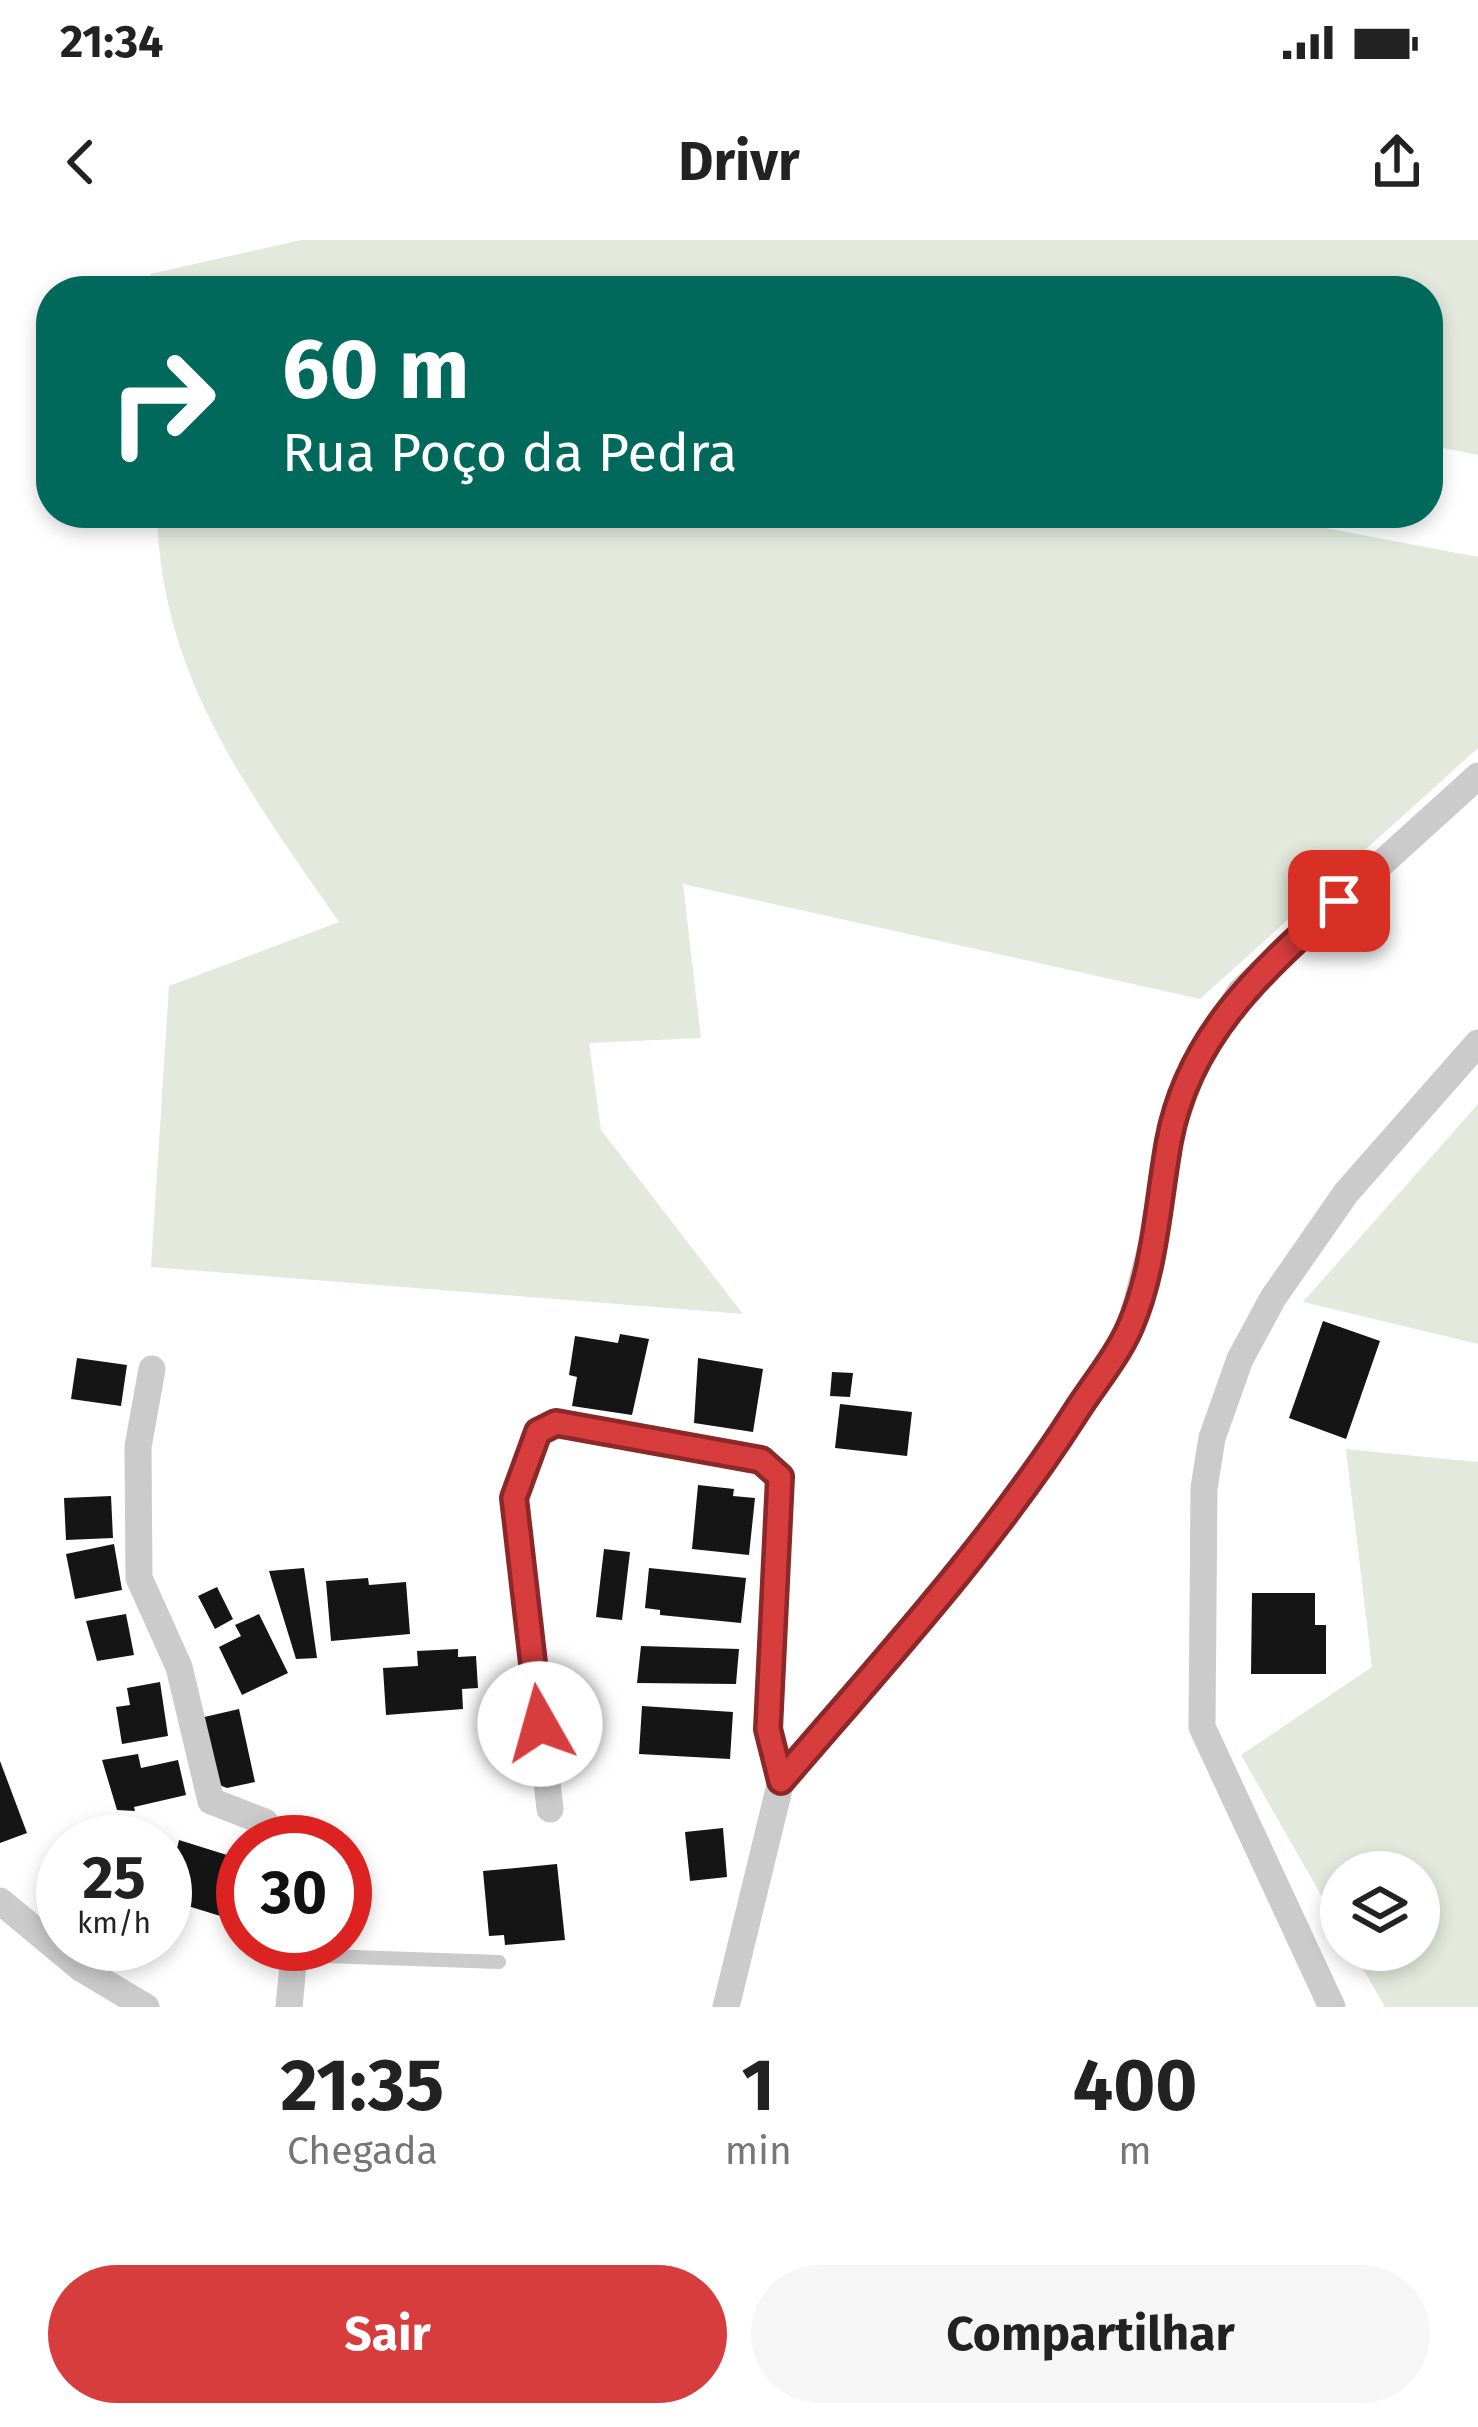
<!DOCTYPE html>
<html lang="pt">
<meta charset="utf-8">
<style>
:root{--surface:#fff;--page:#f6f6f6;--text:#222;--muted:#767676;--accent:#d83d3e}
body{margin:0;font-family:"Fira Sans",sans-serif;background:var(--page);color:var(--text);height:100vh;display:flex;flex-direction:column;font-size:45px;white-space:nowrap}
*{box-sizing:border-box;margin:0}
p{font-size:39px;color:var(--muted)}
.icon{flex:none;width:66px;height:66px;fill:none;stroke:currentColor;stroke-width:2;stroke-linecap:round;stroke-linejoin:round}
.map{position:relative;height:1767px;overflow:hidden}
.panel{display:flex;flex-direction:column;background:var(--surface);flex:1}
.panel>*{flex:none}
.hud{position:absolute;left:36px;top:36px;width:1407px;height:252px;border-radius:48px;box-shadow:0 6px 18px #0003;background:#00695c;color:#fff;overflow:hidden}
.fabs{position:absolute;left:1320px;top:1611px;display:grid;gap:24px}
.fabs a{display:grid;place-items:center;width:120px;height:120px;border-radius:50%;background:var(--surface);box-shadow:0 6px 18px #0003;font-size:60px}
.speed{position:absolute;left:36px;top:1575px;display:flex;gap:24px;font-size:60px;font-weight:700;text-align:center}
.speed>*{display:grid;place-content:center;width:156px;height:156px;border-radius:50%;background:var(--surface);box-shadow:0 6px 18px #0003;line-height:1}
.speed small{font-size:30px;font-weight:400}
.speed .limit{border:18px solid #d22;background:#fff;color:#111}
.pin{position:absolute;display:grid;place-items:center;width:102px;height:102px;color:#fff;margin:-51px;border-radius:24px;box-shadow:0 6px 18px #0006}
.me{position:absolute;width:132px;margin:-66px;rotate:353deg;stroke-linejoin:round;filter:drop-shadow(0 0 9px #0008)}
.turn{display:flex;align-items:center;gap:42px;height:252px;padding:0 48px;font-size:54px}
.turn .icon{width:156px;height:156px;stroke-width:2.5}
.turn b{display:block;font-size:84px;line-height:102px}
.eta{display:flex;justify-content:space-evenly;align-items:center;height:204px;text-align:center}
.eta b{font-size:72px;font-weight:700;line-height:84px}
.primary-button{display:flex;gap:24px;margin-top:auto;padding:24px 48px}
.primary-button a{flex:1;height:138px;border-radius:72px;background:var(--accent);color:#fff;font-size:48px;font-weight:700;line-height:138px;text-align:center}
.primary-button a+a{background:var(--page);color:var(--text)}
.status{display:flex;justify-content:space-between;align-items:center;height:84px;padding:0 60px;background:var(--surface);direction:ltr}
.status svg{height:33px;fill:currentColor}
header{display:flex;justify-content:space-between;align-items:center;height:156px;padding:0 48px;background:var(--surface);font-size:54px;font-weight:700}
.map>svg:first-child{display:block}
.green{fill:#e3eadd}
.building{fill:#151515}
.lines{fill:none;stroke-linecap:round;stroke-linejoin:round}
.service{stroke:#cbcbcb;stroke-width:14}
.minor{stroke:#cbcbcb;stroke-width:27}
.route-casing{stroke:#8c2828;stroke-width:30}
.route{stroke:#d83d3e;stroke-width:21}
</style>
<div class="status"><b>21:34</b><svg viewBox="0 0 49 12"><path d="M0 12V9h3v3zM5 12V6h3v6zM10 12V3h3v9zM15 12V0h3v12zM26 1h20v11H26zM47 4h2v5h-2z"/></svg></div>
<header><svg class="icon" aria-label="back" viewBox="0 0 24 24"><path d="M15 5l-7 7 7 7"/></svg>Drivr<svg class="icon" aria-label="share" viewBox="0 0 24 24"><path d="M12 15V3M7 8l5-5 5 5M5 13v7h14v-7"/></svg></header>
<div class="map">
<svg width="1478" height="1767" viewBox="0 0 1478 1767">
<rect width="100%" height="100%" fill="#fff"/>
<path class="green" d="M301 0H1478V215L1428 205V51H150V34Z
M157 273H1296L1294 282 1478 317V508L1200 759 683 644 701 798 589 803 601 890 743 1074 151 1027 169 746 339 682C249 551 161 439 157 273Z
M1478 864V1104L1303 1062Z
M1346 1209 1478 1222V1767H1385L1352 1710H1419V1632H1341V1690L1241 1515 1372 1427Z"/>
<path class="building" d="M1323 1081 1380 1101 1346 1199 1289 1178Z
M620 1094 649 1099 632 1175 572 1166 577 1137 569 1135 575 1096 618 1103Z
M77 1118 127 1125 121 1166 71 1159Z
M698 1118 763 1129 753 1192 694 1183Z
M832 1132 853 1133 850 1157 830 1156Z
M840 1164 912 1172 907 1216 835 1208Z
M698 1245 734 1249 733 1256 755 1258 749 1315 692 1309Z
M111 1256 113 1298 66 1300 64 1258Z
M114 1304 122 1350 75 1359 66 1314Z
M604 1309 630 1312 622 1380 596 1377Z
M304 1328 317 1418 296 1419 269 1331Z
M649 1328 746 1338 741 1383 660 1375V1370L645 1368Z
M368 1338 369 1345 406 1342 410 1394 331 1401 326 1341Z
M217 1347 233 1379 215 1389 198 1356Z
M1252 1353H1315V1385H1326V1434H1251Z
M126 1374 134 1415 97 1421 86 1381Z
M259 1374 288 1433 242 1455 219 1407 241 1396 235 1385Z
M641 1406 739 1409 736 1444 637 1443Z
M458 1409V1417L476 1416 478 1448 462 1449 463 1469 386 1475 383 1428 418 1426 417 1411Z
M160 1442 168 1496 122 1504 116 1467 130 1465 127 1448Z
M642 1466 733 1472 730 1519 639 1514Z
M239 1469 255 1542 227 1548 217 1544 200 1478Z
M138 1514 141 1528 178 1520 186 1555 134 1567 135 1571 117 1570 102 1520Z
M0 1521 27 1593 0 1603Z
M723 1588 727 1637 690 1641 685 1592Z
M179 1600 243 1620 240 1682 165 1659Z
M557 1624 565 1700 505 1705 504 1695 489 1696 483 1631Z"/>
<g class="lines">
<path class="service" d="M296 1715 499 1722"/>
<path class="minor" d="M152 1129 138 1207 139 1338 179 1427 211 1561 265 1582 272 1602
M781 1541 945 1351 1052 1210 1130 1088 1158 980 1170 896 1193 828 1240 752 1478 536
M550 1569 514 1257 538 1192 556 1183 761 1220 780 1237 768 1489 781 1541 726 1767
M0 1661 82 1729 146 1767
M289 1767 295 1704
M1332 1767 1202 1487 1204 1248 1212 1198 1240 1119 1273 1058 1346 953 1478 803"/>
</g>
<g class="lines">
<g class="route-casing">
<path id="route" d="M540 1484 514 1258 538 1192 556 1183 761 1220 780 1237 768 1489 781 1541C883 1422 991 1305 1076 1172 1093 1145 1117 1117 1130 1087 1155 1030 1158 962 1169 901 1189 794 1263 730 1339 661"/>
</g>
<use href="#route" class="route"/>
</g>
</svg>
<div class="fabs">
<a><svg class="icon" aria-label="layers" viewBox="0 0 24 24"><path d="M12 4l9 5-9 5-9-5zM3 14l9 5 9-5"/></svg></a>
</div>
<div class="speed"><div>25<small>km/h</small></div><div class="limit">30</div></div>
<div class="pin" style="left:1339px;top:661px;background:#d93025"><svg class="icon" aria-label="arrive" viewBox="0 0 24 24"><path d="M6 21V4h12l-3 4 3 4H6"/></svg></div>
<svg class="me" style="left:540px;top:1484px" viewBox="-20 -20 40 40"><circle r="19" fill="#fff"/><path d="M0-13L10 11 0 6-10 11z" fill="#d83d3e"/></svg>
<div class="hud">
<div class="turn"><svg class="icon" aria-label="right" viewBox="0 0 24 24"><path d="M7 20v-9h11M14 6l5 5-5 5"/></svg><div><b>60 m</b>Rua Poço da Pedra</div></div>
</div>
</div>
<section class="panel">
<div class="eta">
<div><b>21:35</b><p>Chegada</p></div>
<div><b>1</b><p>min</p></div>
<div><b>400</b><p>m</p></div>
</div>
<div class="primary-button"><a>Sair</a><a>Compartilhar</a></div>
</section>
